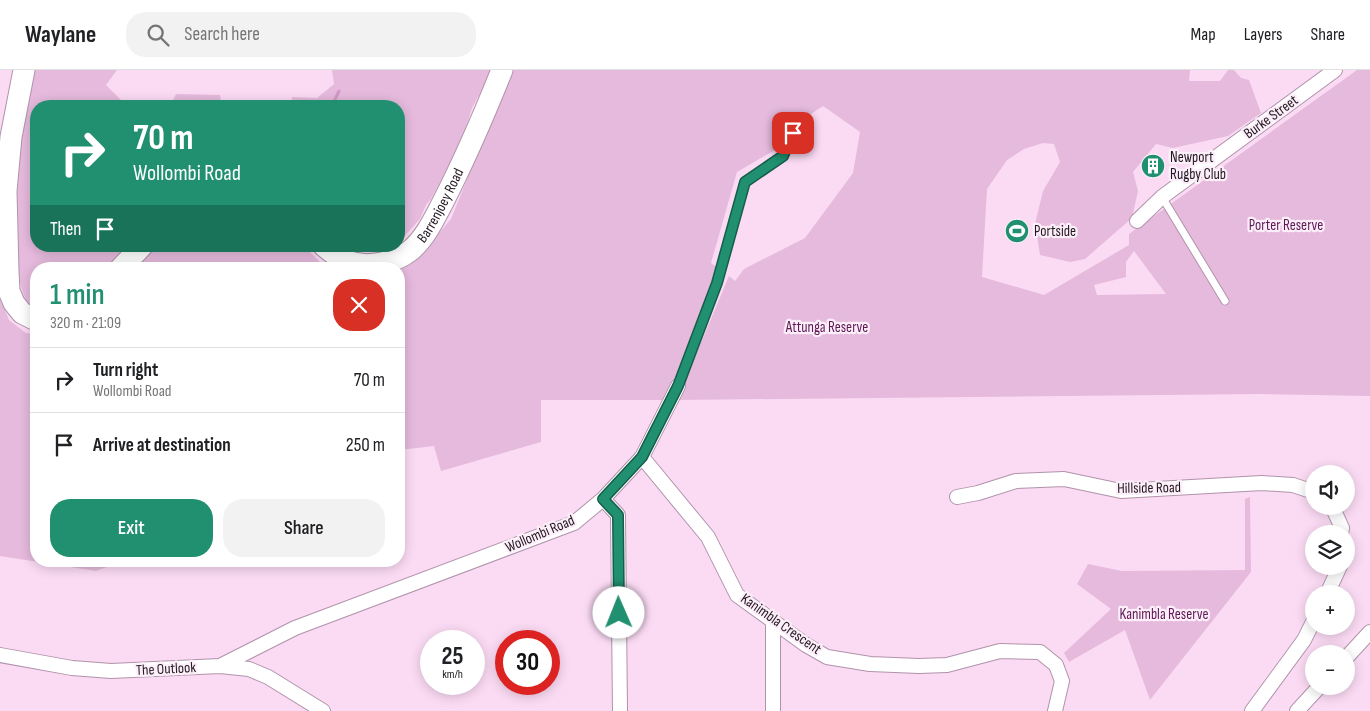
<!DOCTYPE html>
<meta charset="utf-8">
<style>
:root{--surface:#fff;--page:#f2f2f2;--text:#202124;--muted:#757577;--line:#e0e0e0;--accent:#209070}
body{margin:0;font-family:"Sofia Sans Condensed",sans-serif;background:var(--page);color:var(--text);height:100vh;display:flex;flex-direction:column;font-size:19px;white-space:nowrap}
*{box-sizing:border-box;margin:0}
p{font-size:16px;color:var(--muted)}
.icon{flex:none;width:28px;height:28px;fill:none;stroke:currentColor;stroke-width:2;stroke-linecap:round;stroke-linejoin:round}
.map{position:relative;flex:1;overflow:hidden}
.drawer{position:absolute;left:30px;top:192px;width:375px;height:305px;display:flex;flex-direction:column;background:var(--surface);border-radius:20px;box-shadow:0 2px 12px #0003}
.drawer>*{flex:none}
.guide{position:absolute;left:30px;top:30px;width:375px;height:152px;border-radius:20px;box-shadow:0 2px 12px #0003;background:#209070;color:#fff;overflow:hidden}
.fabs{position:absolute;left:1305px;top:395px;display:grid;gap:10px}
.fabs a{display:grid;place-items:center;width:50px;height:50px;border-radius:50%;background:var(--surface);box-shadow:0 2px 12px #0003;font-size:25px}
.speed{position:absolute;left:420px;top:560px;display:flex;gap:10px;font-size:25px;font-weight:700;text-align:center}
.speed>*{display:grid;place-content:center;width:65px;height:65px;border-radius:50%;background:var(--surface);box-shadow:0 2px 12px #0003;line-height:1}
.speed small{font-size:12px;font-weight:400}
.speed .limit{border:8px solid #d22;background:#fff;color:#111}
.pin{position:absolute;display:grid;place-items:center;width:42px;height:42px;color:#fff;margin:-21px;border-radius:10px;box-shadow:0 2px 8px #0006}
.me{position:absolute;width:55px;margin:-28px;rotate:359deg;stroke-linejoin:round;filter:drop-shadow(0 0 4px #0008)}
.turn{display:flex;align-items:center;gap:18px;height:105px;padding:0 20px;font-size:22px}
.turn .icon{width:65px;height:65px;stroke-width:2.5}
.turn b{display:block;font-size:35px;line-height:42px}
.then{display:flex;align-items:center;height:48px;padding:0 20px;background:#0003;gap:10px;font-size:19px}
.round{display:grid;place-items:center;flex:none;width:52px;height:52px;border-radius:20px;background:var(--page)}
.overview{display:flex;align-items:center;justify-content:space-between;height:85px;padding:0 20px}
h1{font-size:30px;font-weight:600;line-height:38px;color:var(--accent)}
.cta{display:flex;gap:10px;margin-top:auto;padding:10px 20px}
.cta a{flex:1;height:58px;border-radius:20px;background:var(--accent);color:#fff;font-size:20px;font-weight:600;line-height:58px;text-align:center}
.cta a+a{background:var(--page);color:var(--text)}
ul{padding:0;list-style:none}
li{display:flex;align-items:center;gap:15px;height:65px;padding:0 20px;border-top:1px solid var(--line)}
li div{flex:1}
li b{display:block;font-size:19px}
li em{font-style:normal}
header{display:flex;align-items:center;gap:30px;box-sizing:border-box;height:70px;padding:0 25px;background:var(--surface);border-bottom:1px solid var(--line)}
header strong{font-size:24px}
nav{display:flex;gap:28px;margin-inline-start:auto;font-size:18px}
.search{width:350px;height:45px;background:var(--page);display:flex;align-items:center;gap:12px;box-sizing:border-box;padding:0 18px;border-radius:20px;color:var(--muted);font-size:19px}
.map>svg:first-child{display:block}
.green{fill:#e6badd;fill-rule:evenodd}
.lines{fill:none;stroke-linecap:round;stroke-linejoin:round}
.stream{stroke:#d497c7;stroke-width:3}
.lane-casing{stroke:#b093aa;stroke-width:9}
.street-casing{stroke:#b093aa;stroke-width:16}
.primary-casing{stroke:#b093aa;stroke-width:23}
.lane{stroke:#fff;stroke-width:7}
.street{stroke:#fff;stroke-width:14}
.primary{stroke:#fff;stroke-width:21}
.route-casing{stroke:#155e49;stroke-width:12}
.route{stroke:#209070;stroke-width:9}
.labels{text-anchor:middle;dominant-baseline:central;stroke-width:4.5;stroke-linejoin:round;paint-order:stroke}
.street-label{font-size:15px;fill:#231820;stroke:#fceff9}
.poi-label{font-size:15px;fill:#231820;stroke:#fceff9;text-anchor:start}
.park-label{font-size:15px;fill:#5f1855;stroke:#fceff9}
</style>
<header>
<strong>Waylane</strong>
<div class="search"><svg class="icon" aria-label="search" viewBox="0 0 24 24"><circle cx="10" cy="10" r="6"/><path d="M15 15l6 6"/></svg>Search here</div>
<nav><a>Map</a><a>Layers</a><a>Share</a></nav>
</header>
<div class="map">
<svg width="1370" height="641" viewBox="0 0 1370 641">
<rect width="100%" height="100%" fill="#fbdbf4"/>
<path class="green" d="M34 0H117L106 15 127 36H36V176H130L109 199H36V241C32 238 28 235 26 230 19 216 18 201 17 186 13 126 17 58 34 0Z
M332 0H493L472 38 461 73 431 129 426 135 420 149 399 172V36H291L292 27 317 28 334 14Z
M514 0H1190L1189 11H1220L1228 0H1234L1241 8 1249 10 1261 43 1228 66 1173 78 1156 74 1133 102 1138 121 1132 148 1085 189 1070 192 1040 185 1035 154 1043 121 1060 92 1054 74 1043 73 1024 79 1007 90 987 119 982 207 1044 225 1129 175V164L1357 0H1370V326L1260 324 677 330 729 206 735 211 744 199 805 168 853 103 860 62 823 36 788 59 775 80 737 102 711 193 722 201 665 330H541V372L441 401 434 376 399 380V201L415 191 451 149 506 13ZM1134 181 1166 224 1097 225 1094 215 1126 207V192Z
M176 24 220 25 222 36H170Z
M155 176H304L325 197 333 199H134Z
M0 227 9 250 26 263 36 264V491H123L96 501 0 486Z
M1250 427 1251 502 1150 630 1125 560 1069 592 1064 583 1111 539 1077 514 1088 494 1122 501 1245 500V429Z"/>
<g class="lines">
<path class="stream" d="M332 36 339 21"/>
<g class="lane-casing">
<path id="lane" d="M1162 127 1225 231
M678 316 717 213 745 112 783 86 793 63"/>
</g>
<g class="street-casing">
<path id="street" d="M1137 151 1162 127 1335 0
M642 387 708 467 737 525 806 575 827 587 870 594 919 596 947 595 1000 581 1040 582 1056 595 1062 611 1055 641
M957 427 978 423 1016 411 1064 409 1121 421 1262 413 1293 415 1314 422
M603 429 618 445 620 641
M1332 436 1342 458 1341 464
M1327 524 1340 496
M773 553V641
M0 585 72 598 111 601 220 596 249 599 268 607 323 641
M1346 588 1370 562
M220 596 295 558 574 453 603 429 642 387 678 316
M1252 641 1304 570 1314 550
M1297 641 1320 616"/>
</g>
<g class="primary-casing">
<g id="primary">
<path d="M24 0 11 67 6 121 8 201 9 221 14 233 22 243 36 250"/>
<path id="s1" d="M324 176C331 182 338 188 347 191 367 199 395 193 411 180 426 167 434 149 443 132 465 89 484 45 502 0"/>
<path d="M120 199 142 176"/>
</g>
</g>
<use href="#lane" class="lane"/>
<use href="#street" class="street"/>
<use href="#primary" class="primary"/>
</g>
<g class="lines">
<g class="route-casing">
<path id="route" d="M619 543 618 445 603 429 642 387 678 316 717 213 745 112 783 86 793 63"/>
</g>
<use href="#route" class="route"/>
</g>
<defs>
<g id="building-disc" transform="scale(1.25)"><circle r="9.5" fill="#209070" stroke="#fceff9"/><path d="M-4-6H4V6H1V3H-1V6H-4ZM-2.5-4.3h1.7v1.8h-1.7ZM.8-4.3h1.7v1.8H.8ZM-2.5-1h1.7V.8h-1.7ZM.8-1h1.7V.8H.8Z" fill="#fff"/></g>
<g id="stadium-disc" transform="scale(1.25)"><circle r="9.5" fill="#209070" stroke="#fceff9"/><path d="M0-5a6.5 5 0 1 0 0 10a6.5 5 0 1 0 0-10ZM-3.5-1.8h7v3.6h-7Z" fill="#fff"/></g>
</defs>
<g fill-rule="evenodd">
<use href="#building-disc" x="1153" y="96"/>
<use href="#stadium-disc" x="1017" y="161"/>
</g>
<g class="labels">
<g class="street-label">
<text transform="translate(1271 47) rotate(-36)">Burke Street</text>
<text stroke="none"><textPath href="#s1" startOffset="149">Barrenjoey Road</textPath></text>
<text transform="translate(1149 418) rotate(-1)">Hillside Road</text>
<text transform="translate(540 464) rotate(-23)">Wollombi Road</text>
<text transform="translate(781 554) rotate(35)">Kanimbla Crescent</text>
<text transform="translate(166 599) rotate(-3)">The Outlook</text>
</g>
<g class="poi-label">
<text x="1170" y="87">Newport<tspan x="1170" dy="17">Rugby Club</tspan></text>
<text x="1034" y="161">Portside</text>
</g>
<g class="park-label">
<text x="1286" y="155">Porter Reserve</text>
<text x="827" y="257">Attunga Reserve</text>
<text x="1164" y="544">Kanimbla Reserve</text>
</g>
</g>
</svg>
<div class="fabs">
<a><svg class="icon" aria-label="sound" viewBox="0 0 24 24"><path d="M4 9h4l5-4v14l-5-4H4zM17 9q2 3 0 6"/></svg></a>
<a><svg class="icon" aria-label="layers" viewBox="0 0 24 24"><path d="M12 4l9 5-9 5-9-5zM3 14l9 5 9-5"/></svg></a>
<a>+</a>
<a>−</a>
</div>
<div class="speed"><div>25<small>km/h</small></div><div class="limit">30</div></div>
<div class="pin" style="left:793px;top:63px;background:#d93025"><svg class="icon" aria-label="arrive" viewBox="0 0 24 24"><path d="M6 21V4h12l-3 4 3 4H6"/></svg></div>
<svg class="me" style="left:619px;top:543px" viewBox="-20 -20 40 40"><circle r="19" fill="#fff"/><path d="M0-13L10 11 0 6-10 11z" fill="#209070"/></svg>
<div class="guide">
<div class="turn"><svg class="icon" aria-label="right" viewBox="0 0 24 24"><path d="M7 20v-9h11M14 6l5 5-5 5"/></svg><div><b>70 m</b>Wollombi Road</div></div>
<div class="then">Then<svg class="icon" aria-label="arrive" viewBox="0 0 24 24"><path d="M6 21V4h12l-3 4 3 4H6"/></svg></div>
</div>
<section class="drawer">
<div class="overview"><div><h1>1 min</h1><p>320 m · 21:09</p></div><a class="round" style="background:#d93025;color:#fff"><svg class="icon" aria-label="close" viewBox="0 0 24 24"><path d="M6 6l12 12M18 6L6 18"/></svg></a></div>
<ul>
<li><svg class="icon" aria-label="right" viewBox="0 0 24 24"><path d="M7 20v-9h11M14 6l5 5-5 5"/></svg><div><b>Turn right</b><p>Wollombi Road</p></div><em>70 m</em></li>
<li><svg class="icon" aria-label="arrive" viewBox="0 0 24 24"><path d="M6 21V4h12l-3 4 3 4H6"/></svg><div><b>Arrive at destination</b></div><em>250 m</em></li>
</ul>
<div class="cta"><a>Exit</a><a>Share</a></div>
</section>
</div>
